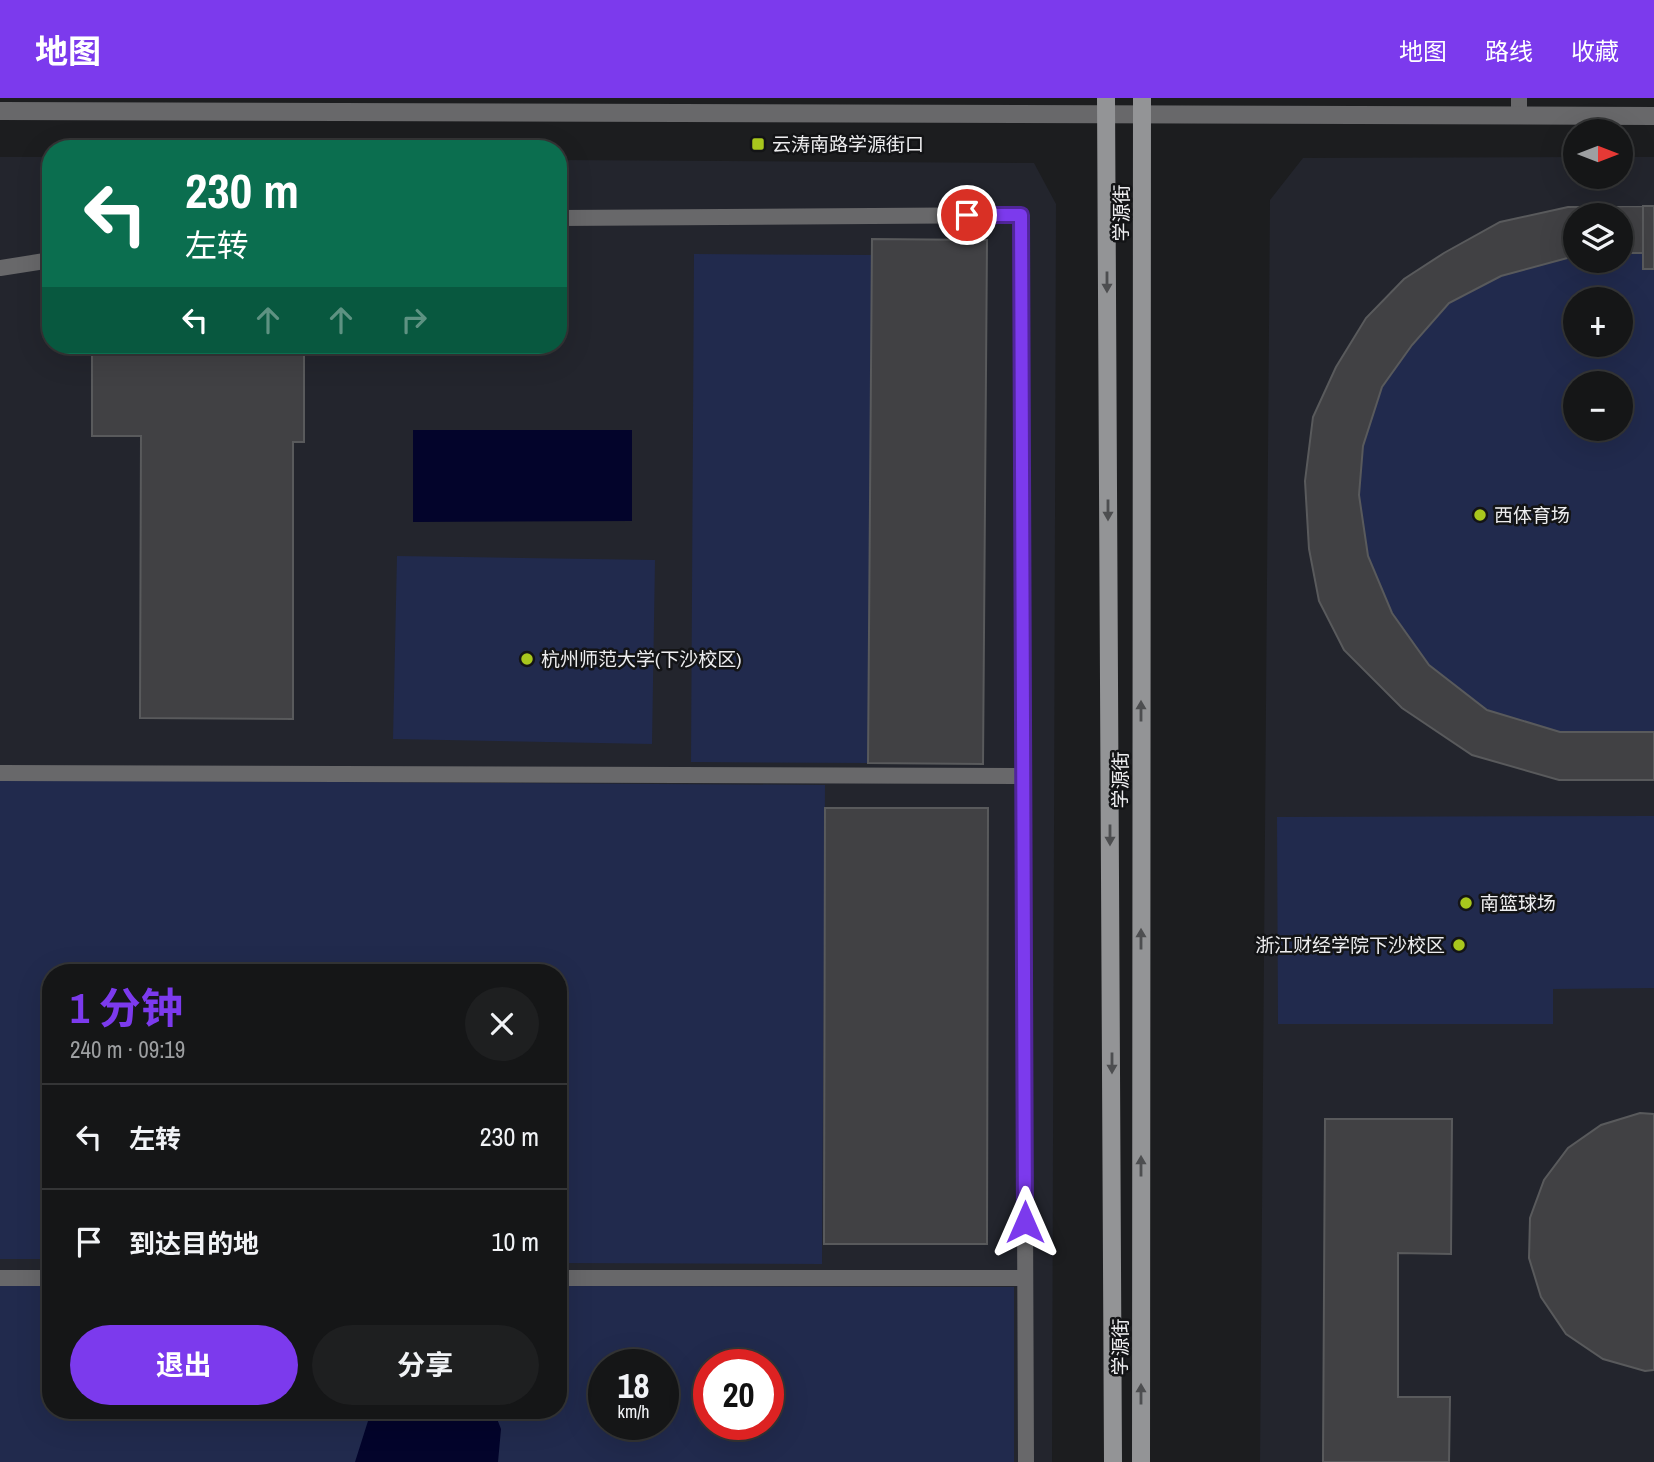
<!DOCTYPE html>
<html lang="zh">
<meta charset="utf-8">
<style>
:root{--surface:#151617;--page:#1e1f20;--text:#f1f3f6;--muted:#9d9fa1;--line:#343536;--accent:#7c3aed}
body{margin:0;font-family:"Archivo Narrow","Noto Sans SC",sans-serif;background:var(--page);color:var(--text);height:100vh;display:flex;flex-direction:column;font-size:26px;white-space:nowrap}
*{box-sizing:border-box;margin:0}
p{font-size:23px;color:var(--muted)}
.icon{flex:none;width:38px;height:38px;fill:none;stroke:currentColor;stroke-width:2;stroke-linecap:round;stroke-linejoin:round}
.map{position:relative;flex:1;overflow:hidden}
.side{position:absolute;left:42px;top:866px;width:525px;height:455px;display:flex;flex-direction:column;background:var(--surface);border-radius:28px;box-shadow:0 7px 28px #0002,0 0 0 2px var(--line)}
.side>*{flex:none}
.top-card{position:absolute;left:42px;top:42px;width:525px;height:214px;border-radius:28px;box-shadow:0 7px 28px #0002,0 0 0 2px var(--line);background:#0b6e4f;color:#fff;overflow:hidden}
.needle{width:46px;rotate:90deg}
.fabs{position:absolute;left:1563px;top:21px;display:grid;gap:14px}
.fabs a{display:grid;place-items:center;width:70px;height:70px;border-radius:50%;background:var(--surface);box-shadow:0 7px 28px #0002,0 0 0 2px var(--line);font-size:35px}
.speed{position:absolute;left:588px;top:1251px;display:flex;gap:14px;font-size:35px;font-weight:700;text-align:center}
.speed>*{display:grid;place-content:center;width:91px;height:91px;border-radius:50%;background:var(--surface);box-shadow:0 7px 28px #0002,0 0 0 2px var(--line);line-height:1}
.speed small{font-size:18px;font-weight:400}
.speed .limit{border:10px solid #d22;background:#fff;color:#111}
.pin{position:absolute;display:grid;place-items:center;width:60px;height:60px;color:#fff;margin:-30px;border:4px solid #fff;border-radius:50%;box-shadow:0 2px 7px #0007}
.me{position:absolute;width:77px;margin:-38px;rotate:0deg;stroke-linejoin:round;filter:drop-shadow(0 0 5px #0008)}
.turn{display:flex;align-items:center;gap:24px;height:147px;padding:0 28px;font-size:32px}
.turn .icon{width:91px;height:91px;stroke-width:2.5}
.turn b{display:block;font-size:49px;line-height:60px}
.lanes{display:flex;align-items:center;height:66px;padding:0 28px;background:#0003;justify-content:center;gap:35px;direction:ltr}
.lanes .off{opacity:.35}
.round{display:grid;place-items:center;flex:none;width:74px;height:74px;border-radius:37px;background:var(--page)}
.headline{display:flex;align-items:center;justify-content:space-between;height:119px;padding:0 28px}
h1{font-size:42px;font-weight:700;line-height:52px;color:var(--accent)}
.button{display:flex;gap:14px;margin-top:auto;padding:14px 28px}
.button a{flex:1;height:80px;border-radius:42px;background:var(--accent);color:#fff;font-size:28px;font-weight:700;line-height:80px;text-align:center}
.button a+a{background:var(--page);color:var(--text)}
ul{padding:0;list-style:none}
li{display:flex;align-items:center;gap:21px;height:105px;padding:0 28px;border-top:2px solid var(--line)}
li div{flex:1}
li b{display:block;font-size:26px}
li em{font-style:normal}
header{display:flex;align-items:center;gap:42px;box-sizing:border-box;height:98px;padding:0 35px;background:var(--accent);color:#fff}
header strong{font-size:33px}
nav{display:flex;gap:38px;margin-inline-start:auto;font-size:24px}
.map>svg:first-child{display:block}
.built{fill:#23252d;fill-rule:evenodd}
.green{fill:#212a4d;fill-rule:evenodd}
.water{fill:#03042b}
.building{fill:#414144;stroke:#595a5c;stroke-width:2}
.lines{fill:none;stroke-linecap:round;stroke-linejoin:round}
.service{stroke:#68686a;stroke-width:16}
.minor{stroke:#68686a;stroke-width:18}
.secondary{stroke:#939496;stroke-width:18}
.oneway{fill:#4d4e50}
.route-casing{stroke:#51269a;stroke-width:18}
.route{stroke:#7c3aed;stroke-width:12}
.poi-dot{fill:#a8c71d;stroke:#131416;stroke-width:2.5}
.labels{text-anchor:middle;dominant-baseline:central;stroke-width:5;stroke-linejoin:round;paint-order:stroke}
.poi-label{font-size:19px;fill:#ededef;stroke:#131416;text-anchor:start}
.street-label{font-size:19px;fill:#ededef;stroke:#131416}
</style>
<header>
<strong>地图</strong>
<nav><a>地图</a><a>路线</a><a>收藏</a></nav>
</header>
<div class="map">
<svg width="1654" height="1364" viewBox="0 0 1654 1364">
<rect width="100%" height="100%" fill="#1c1d1f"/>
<path class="built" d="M0 59H51V247H558V62L1034 65 1056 106 1052 1364H0ZM51 875H558V1312H51ZM604 1267H663V1326H604ZM709 1267H768V1326H709Z
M1575 59V79H1620L1621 59H1654V1364H1260L1270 102 1303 60ZM1575 117H1620V163H1575ZM1575 201H1620V247H1575ZM1575 285H1620V331H1575Z"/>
<path class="green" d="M1654 108V682H1559L1472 657 1402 610 1344 552 1319 503 1309 451 1305 383 1313 319 1500 124ZM1575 117H1620V163H1575ZM1575 201H1620V247H1575ZM1575 285H1620V331H1575Z
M694 156 872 157 868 665 691 664Z
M397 458 655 462 652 646 393 641Z
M0 682 825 687 822 1166 558 1165V875H51V1161H0Z
M1654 718V890L1553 891V926H1278L1277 719Z
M0 1186H51V1312H558V1188L1014 1189V1364H0ZM604 1267H663V1326H604ZM709 1267H768V1326H709Z"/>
<path class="water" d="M413 332H632V423L413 424Z
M382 1313H494L501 1331 498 1364H355L368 1323Z"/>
<path class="building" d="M1643 108V155H1620V117H1575V158L1501 178 1449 205 1412 247 1382 289 1363 348 1359 397 1368 458 1392 515 1429 567 1487 612 1560 634H1654V682H1559L1472 657 1402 610 1344 552 1319 503 1309 451 1305 383 1313 319 1336 269 1366 220 1404 181 1444 155 1500 124 1568 109Z
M1643 108H1654V171H1643Z
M872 141 987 142 983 666 868 665Z
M92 247H304V344H293V621L140 620 141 338H92Z
M825 710H988L987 1146H824Z
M1640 1015 1654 1016V1272L1645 1273 1603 1261 1566 1236 1541 1199 1529 1160 1530 1120 1544 1082 1568 1050 1601 1027Z
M1325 1021H1452L1451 1156 1398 1155V1299H1450L1449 1364H1323Z"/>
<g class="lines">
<path class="service" d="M1519 18V0
M558 120 1021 117 1026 1364
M0 170 51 162
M0 675 1023 678
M0 1180H51
M558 1180H1025"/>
<path class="minor" d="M0 13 1654 18"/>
<path class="secondary" d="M1106 0 1113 1364
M1141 1364 1142 0"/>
</g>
<defs><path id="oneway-solid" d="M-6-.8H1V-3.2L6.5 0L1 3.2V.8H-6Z" transform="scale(1.75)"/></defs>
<g class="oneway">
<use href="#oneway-solid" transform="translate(1107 184) rotate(90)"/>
<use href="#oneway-solid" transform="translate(1108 412) rotate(90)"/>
<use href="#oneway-solid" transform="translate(1141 613) rotate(-90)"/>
<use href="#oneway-solid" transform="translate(1110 737) rotate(90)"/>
<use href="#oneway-solid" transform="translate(1141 841) rotate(-90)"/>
<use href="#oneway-solid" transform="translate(1112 965) rotate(90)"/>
<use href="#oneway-solid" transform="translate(1141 1068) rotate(-90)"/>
<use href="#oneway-solid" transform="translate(1141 1296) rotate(-90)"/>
</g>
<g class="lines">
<g class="route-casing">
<path id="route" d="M967 117H1021L1025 1124"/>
</g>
<use href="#route" class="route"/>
</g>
<g class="poi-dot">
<rect x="751" y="39" width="14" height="14" rx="3.5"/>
<circle cx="1480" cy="417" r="7"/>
<circle cx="527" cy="561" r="7"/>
<circle cx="1466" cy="805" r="7"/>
<circle cx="1459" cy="847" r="7"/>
</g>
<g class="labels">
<g class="poi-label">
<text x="772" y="46">云涛南路学源街口</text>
<text x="1494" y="417">西体育场</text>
<text x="541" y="561">杭州师范大学(下沙校区)</text>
<text x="1480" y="805">南篮球场</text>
<text x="1445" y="847" text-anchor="end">浙江财经学院下沙校区</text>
</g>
<g class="street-label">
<text transform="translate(1121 115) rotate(-90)">学源街</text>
<text transform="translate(1120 682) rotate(-90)">学源街</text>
<text transform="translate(1120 1249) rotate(-90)">学源街</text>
</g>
</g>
</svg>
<div class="fabs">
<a><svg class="needle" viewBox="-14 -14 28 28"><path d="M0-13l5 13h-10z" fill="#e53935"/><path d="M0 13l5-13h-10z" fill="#9d9fa1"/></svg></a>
<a><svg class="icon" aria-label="layers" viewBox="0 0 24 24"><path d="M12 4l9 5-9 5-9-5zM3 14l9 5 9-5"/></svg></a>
<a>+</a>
<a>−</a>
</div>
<div class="speed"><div>18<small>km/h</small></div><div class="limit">20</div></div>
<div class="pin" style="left:967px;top:117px;background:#d93025"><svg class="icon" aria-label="arrive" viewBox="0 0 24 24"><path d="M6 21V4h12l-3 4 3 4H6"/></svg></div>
<svg class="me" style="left:1025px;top:1124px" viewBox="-20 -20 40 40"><path d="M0-17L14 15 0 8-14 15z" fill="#7c3aed" stroke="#fff" stroke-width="4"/></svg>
<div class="top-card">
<div class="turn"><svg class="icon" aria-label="left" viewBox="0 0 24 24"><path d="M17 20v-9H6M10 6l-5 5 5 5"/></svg><div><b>230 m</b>左转</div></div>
<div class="lanes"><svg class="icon" aria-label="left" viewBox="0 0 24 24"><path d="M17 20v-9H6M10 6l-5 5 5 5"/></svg><svg class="icon off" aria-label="ahead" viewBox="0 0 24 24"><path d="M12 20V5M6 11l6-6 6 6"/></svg><svg class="icon off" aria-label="ahead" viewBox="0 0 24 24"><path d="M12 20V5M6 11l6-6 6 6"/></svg><svg class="icon off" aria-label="right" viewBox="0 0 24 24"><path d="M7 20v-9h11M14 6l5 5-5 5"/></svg></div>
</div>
<section class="side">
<div class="headline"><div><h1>1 分钟</h1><p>240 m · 09:19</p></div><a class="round"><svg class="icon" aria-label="close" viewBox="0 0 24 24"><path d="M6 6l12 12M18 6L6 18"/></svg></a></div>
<ul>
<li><svg class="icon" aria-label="left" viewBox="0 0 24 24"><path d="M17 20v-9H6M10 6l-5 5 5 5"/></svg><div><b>左转</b></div><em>230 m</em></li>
<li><svg class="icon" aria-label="arrive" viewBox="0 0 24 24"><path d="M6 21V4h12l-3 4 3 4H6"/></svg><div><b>到达目的地</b></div><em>10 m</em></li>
</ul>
<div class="button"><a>退出</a><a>分享</a></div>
</section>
</div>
